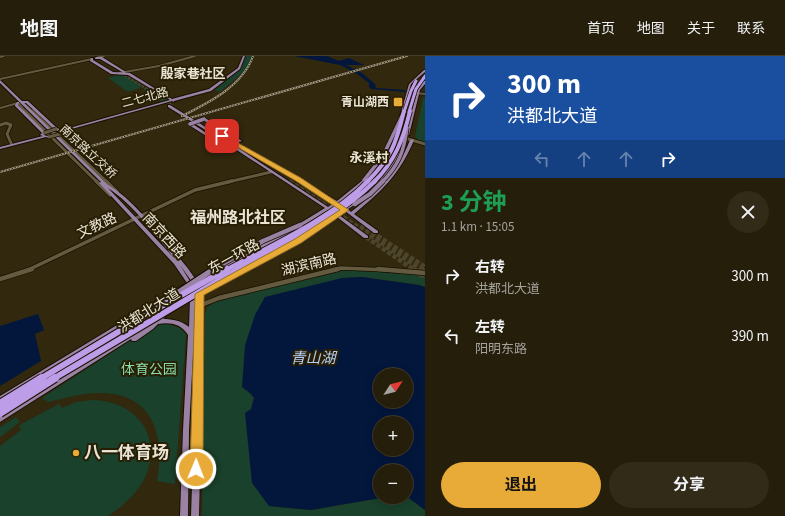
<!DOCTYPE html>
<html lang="zh">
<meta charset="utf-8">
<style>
:root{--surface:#251e0a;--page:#312b18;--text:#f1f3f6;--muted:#a3a29c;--line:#423c2b;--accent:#e8ab37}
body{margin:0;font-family:"Source Sans 3","Noto Sans SC",sans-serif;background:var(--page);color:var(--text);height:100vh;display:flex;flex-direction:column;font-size:15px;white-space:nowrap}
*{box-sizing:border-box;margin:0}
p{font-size:13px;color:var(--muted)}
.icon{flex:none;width:22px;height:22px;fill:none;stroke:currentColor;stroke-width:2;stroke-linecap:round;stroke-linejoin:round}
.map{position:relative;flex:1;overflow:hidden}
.sheet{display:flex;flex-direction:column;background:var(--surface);width:360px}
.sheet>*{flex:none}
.top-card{background:#1a4fa0;color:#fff;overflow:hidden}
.needle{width:26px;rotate:54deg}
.buttons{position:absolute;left:373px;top:312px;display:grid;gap:8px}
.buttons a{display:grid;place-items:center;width:40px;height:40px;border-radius:50%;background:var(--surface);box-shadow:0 2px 10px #0003,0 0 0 1px var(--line);font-size:20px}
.pin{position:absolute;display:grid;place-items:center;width:34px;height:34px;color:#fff;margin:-17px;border-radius:8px;box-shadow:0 2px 6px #0006}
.me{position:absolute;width:44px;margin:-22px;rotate:1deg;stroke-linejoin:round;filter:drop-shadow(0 0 3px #0008)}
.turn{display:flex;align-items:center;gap:14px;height:84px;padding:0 16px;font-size:18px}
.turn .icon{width:52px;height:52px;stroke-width:2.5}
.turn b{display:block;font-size:28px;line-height:34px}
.lanes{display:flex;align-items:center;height:38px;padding:0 16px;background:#0003;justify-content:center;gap:20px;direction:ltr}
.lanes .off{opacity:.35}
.round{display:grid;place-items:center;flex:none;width:42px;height:42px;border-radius:21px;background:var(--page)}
.summary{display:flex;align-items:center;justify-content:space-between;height:68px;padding:0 16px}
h1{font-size:24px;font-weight:700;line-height:30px;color:#1e9e55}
.primary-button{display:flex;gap:8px;margin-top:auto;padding:8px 16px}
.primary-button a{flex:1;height:46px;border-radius:24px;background:var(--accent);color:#111;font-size:16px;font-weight:700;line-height:46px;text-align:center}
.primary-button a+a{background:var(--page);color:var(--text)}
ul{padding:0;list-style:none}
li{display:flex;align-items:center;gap:12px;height:60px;padding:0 16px}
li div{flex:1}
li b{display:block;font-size:15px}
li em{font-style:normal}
header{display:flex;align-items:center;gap:24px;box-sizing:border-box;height:56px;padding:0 20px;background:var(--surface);border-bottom:1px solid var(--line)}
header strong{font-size:19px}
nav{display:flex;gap:22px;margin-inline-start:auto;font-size:14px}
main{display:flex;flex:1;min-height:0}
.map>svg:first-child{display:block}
.green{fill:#19412b}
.water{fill:#03173d;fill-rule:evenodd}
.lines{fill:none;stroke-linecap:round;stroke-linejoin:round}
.major-tunnel-far3{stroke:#4d442c;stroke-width:2.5;stroke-dasharray:2.5 1.5;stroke-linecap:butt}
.major-tunnel-far2{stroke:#4d442c;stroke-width:3.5;stroke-dasharray:3.5 1.5;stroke-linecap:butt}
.major-tunnel-far1{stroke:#4d442c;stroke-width:4.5;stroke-dasharray:4.5 2;stroke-linecap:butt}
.major-tunnel{stroke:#4d442c;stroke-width:5.5;stroke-dasharray:5.5 2.5;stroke-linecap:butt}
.minor-far3-casing{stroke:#191000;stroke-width:3}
.minor-far2-casing{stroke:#191000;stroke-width:4.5}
.minor-far1-casing{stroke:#191000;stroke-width:5}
.minor-casing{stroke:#191000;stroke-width:6}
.major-casing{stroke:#191000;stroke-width:2}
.minor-far3{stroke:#645a3f;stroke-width:2}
.minor-far2{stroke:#645a3f;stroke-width:3}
.minor-far1{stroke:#645a3f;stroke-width:3.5}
.minor{stroke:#645a3f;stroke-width:4.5}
.major{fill:#9982a4;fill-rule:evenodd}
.rail-casing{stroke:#a49d8a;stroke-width:2}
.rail{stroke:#271e04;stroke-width:1;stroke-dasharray:1.5;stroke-linecap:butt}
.minor-bridge-casing{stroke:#191000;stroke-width:4.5;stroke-linecap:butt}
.major-bridge-far2-casing{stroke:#191000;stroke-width:5;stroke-linecap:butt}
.major-bridge-far1-casing{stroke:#191000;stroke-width:6;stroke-linecap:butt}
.major-bridge-casing{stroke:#191000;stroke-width:8;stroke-linecap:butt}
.highway-bridge-far4-casing{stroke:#191000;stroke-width:4;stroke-linecap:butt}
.highway-bridge-far3-casing{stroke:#191000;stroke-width:5.5;stroke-linecap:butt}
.highway-bridge-far2-casing{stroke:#191000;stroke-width:6;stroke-linecap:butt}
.highway-bridge-far1-casing{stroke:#191000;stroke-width:8;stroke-linecap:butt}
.highway-bridge-casing{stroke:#191000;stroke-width:10;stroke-linecap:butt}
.minor-bridge{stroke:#645a3f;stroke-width:3}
.major-bridge-far2{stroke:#9982a4;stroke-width:3.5}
.major-bridge-far1{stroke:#9982a4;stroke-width:4.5}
.major-bridge{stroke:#9982a4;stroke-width:5.5}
.highway-bridge-far4{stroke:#bd9ce8;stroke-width:3}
.highway-bridge-far3{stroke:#bd9ce8;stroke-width:4}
.highway-bridge-far2{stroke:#bd9ce8;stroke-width:4.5}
.highway-bridge-far1{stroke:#bd9ce8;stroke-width:6}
.highway-bridge{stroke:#bd9ce8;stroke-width:8}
.route{fill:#e8ab37;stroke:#976f24}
.poi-dot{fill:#e8ab37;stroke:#271e04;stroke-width:1.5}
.labels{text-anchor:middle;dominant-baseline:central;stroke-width:4;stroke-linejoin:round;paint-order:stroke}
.far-street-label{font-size:12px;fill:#eae4d5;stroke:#271e04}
.far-poi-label{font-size:12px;font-weight:bold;fill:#eae4d5;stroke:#271e04;text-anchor:end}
.far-quarter-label{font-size:13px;font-weight:bold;fill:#eae4d5;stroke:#271e04}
.street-label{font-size:14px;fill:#eae4d5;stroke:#271e04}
.park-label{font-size:14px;fill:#87daa8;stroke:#271e04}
.water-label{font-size:15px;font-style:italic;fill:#b4cdf7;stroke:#271e04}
.quarter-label{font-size:16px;font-weight:bold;fill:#eae4d5;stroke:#271e04}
.near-poi-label{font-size:17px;font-weight:bold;fill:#eae4d5;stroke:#271e04;text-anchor:start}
</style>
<header>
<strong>地图</strong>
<nav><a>首页</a><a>地图</a><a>关于</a><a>联系</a></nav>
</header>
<main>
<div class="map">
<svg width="425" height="460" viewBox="0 0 425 460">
<rect width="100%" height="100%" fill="#31280e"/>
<path class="green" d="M245 0H252L248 12 220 36 215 34 241 12Z
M122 18 142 29 140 32 128 36 108 22Z
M146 30 166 42 168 44 161 46 143 35Z
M423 42H425V87L418 84 415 80Z
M342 213 425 219V231L419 229 362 221 342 222 247 333 254 342 251 353 269 450 311 454 386 441 406 440 425 454V460H202L205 259 207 252 214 246Z
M165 267 180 272 186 278 175 428 157 425C165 380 154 337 100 337 83 337 65 342 48 346L42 342 154 269Z
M91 344C148 344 171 400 131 441 125 447 116 456 107 460 101 460 90 460 83 460 55 460 28 460 0 460V390L21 374 19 369 59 348 62 352 76 346Z
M16 361 20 366 0 381V371Z"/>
<path class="water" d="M294 0H327L339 5 349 2 364 9H346L362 17 375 28 376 32 405 34V36L371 33 369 31V27L356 17 340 9Z
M362 221 419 229 425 231V454L406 440V415H380V441H386L311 454 269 450 252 427 245 357 251 353 254 342 251 338 242 331 245 289 255 259 265 241 342 222ZM380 319H406V345H380ZM380 367H406V393H380Z
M38 258 44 274 35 278 41 305 0 330V270Z"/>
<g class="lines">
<path class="major-tunnel-far3" d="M118 15 173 49"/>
<path class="major-tunnel-far2" d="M289 125 291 126"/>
<path class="major-tunnel-far1" d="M289 125 422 214
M361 169 425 211
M366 181 414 214"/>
<path class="major-tunnel" d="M413 213 425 221
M420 213 425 216"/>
<g class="minor-far3-casing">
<path id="minor-far3" d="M0 1 4 0
M96 2 104 0
M119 17 159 10 195 0
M0 23 92 3
M414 37 425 38
M22 46 33 56
M0 52 18 47 26 56"/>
</g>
<g class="minor-far2-casing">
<path id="minor-far2" d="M25 55 97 126
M32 55 107 126
M0 69 6 67 11 69 7 78 11 87
M405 82 425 88
M228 126 271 116"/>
</g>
<g class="minor-far1-casing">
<path id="minor-far1" d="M96 125 110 139
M106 125 117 136
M28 214 195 134 232 125
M334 214 341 212 389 214"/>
</g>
<g class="minor-casing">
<path id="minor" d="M378 213 425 217
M0 223 32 213
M201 249 219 242 338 213"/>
</g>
<g class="major-casing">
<path id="major" d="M243 0H245L240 13 211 35 174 45V46L172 45 61 76 55 74 26 47H24L107 128C133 144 151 168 170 191 182 205 196 220 202 237 203 241 203 245 204 249L199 460H191L198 249 197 238 192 226 180 209 191 227 196 242 189 374 188 460H180L183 374 188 279C181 268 171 266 158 268L153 273 136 285H132L131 283 0 366V360L146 269 148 268 150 269 161 259H165L166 260 163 263C173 263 182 265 189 271L190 242 187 227 174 208 100 128 99 127 101 126 0 27V24L22 45H28L57 72 62 74 170 44 128 19 111 18 90 5 91 2H93V4L113 16 130 17 172 43 209 33 238 12ZM108 132C134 149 155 179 175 203Z
M96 1H102L126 16 124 17 100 3H95Z
M424 14H425V16L411 28 403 59 400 60 409 28Z
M424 25H425V28L420 34 409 79 406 80 405 79 418 34Z
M17 46H19V47L18 49 46 77 44 79 51 81 49 82 46 81 0 93V91L43 80 40 79 42 77 15 50V49Z
M168 49H170L220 80 221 79H223L337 145 374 115H376V117L340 147 346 151 357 144H359V146L348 153 351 156C379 134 397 117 410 84L412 83 414 84C400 118 382 135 354 158L378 175V177H374L345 155 339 159 368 180V182H364L337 161 300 186 222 228 220 227V225L296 184 334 159 333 158 334 157H337L343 153 337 149 331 153 330 154H328L293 176 219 215H215V213L289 174 325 152 220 83 168 51ZM226 84 334 147 328 151Z
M203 62H205L242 85 239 86 203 64Z
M189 67H191L231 93 228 94 189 69Z
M400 93 403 94 396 108 380 128H378V126L392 108Z
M183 229 186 231 185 232 0 346V340Z"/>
</g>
<use href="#minor-far3" class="minor-far3"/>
<use href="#minor-far2" class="minor-far2"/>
<use href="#minor-far1" class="minor-far1"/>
<use href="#minor" class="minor"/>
<use href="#major" class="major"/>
<g class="rail-casing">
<path id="rail" d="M182 60C208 47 243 30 253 0
M0 116 407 0"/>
</g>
<use href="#rail" class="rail"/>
<g class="minor-bridge-casing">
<path id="minor-bridge" d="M44 77 56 73
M49 81 60 78"/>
</g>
<g class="major-bridge-far2-casing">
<path id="major-bridge-far2" d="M190 68 204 63
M364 124 383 100 403 58
M382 126C399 109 404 95 407 72"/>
</g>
<g class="major-bridge-far1-casing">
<path id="major-bridge-far1" d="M355 148 370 138 383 125
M212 214 263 185 300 169"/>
</g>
<g class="major-bridge-casing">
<path id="major-bridge" d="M159 249 214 213"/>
</g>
<g class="highway-bridge-far4-casing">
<path id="highway-bridge-far4" d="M404 56 411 35 416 25
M409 56 416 33 425 20"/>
</g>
<g class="highway-bridge-far3-casing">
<path id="highway-bridge-far3" d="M367 126C391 102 396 88 404 55
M374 126C395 105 403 84 410 55"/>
</g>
<g class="highway-bridge-far2-casing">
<path id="highway-bridge-far2" d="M226 214C272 189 331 163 368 125
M236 214C283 187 336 164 375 125"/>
</g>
<g class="highway-bridge-far1-casing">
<path id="highway-bridge-far1" d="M40 323 153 255 227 213
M53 323 238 213"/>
</g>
<g class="highway-bridge-casing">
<path id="highway-bridge" d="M0 348 42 322
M0 357 55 322"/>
</g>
<use href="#minor-bridge" class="minor-bridge"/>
<use href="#major-bridge-far2" class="major-bridge-far2"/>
<use href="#major-bridge-far1" class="major-bridge-far1"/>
<use href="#major-bridge" class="major-bridge"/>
<use href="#highway-bridge-far4" class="highway-bridge-far4"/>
<use href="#highway-bridge-far3" class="highway-bridge-far3"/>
<use href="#highway-bridge-far2" class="highway-bridge-far2"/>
<use href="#highway-bridge-far1" class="highway-bridge-far1"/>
<use href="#highway-bridge" class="highway-bridge"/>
</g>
<path class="route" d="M222 78 301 122 349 154 301 187 204 239 203 413 201 418 196 419 192 418 190 413 195 238 295 183 340 154 296 125 220 81V79Z"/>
<g class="poi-dot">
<rect x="393" y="41" width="10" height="10" rx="2"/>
<circle cx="76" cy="397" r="4"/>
</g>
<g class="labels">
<g class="far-street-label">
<text transform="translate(145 42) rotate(-15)">二七北路</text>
<text transform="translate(88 96) rotate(43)">南京路立交桥</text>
</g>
<g class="far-poi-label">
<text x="389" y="46">青山湖西</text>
</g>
<g class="far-quarter-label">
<text x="193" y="18">殷家巷社区</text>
<text x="369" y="102">永溪村</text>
</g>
<g class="street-label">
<text transform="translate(97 170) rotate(-25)">文教路</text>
<text transform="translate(164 180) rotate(47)">南京西路</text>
<text transform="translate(234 201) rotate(-29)">东一环路</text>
<text transform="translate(309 209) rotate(-13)">湖滨南路</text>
<text transform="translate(149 255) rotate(-32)">洪都北大道</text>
</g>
<g class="park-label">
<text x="149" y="314">体育公园</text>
</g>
<g class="water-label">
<text x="313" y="302">青山湖</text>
</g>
<g class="quarter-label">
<text x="238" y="162">福州路北社区</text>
</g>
<g class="near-poi-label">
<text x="84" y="397">八一体育场</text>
</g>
</g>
</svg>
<div class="buttons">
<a><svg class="needle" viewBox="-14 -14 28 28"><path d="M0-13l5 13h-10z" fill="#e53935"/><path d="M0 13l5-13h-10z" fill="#a3a29c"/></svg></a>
<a>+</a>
<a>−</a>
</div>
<div class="pin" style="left:222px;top:80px;background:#d93025"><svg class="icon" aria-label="arrive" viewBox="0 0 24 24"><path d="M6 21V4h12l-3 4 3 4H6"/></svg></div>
<svg class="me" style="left:196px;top:413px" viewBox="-20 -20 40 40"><circle r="17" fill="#e8ab37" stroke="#fff" stroke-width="3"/><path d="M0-11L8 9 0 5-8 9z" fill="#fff"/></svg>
</div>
<section class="sheet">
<div class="top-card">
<div class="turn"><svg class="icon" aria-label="right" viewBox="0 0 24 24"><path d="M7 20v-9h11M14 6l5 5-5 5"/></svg><div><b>300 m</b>洪都北大道</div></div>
<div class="lanes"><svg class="icon off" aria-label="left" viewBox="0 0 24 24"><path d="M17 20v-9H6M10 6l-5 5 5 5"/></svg><svg class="icon off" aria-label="ahead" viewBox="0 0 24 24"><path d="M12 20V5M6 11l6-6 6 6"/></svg><svg class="icon off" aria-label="ahead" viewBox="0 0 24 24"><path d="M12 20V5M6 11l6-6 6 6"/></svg><svg class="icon" aria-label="right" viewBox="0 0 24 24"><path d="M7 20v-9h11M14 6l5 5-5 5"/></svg></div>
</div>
<div class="summary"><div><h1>3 分钟</h1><p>1.1 km · 15:05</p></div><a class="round"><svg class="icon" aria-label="close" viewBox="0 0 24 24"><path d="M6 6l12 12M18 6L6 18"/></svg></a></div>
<ul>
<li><svg class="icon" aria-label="right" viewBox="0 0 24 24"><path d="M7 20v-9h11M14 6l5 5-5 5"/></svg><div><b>右转</b><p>洪都北大道</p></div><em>300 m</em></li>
<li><svg class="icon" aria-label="left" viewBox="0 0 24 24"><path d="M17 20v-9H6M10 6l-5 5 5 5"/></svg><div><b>左转</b><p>阳明东路</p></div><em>390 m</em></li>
</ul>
<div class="primary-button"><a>退出</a><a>分享</a></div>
</section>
</main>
